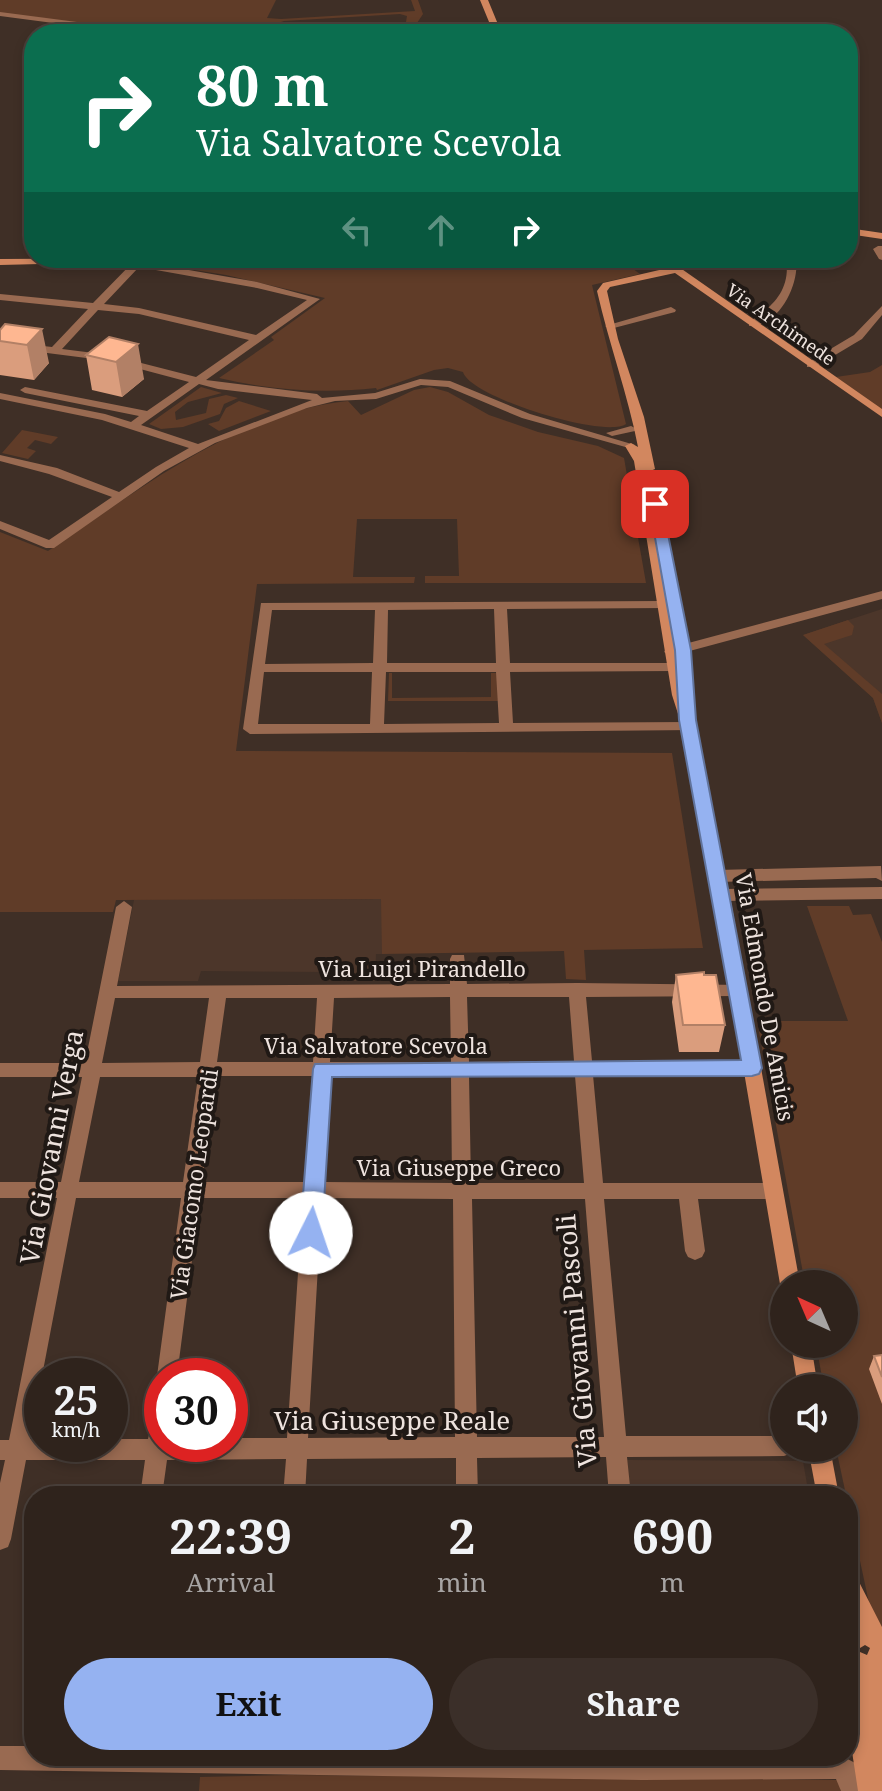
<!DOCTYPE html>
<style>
:root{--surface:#2f231c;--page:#3b2f29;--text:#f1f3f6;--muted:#a7a4a3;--line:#4a403b;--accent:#95b2f1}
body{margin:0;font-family:"Noto Serif",serif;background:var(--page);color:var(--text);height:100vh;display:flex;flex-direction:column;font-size:30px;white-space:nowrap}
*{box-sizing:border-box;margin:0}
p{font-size:26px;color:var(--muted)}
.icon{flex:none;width:44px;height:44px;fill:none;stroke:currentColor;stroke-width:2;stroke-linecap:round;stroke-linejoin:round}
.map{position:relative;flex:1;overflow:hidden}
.panel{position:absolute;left:24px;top:1486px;width:834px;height:280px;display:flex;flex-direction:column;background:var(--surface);border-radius:32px;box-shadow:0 4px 12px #0003,0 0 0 2px var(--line)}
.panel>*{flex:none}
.hud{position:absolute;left:24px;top:24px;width:834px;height:244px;border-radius:32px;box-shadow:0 4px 12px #0003,0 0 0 2px var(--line);background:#0b6e4f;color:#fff;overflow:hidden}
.needle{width:52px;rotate:316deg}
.controls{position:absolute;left:770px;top:1270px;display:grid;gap:16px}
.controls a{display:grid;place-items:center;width:88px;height:88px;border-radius:50%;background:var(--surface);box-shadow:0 4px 12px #0003,0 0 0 2px var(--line);font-size:40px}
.speed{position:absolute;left:24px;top:1358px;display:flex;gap:16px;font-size:40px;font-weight:700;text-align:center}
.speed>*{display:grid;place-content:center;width:104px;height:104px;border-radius:50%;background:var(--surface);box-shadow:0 4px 12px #0003,0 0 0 2px var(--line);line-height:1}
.speed small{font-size:20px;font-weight:400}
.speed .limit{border:12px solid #d22;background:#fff;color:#111}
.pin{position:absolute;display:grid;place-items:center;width:68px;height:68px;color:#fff;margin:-34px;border-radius:16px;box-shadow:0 4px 12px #0006}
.me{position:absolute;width:88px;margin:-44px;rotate:4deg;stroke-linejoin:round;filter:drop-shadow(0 0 6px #0008)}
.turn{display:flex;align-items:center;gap:28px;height:168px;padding:0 40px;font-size:36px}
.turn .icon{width:104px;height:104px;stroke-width:2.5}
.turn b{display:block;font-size:56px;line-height:68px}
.lanes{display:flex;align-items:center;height:76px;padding:0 40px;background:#0003;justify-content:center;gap:40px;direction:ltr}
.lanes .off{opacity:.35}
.eta{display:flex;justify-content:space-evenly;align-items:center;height:136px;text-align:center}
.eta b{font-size:48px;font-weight:700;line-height:56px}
.cta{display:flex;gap:16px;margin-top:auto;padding:16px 40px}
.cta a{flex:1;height:92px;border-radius:48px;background:var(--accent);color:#111;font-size:32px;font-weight:700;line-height:92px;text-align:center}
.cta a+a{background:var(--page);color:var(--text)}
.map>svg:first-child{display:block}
.built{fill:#4c362a}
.green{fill:#603c28}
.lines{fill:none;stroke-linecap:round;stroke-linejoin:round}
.minor{fill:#996a51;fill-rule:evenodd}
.tertiary{fill:#996a51;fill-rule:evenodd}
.secondary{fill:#d2875f;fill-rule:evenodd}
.wall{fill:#da9d7d}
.shaded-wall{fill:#b28066}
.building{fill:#feb791;stroke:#b28066;stroke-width:2}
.route{fill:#95b2f1;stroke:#61749d;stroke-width:2}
.labels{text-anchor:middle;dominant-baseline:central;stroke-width:8;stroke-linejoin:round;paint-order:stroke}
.far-street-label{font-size:18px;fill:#eee3de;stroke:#201915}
.street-label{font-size:22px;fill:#eee3de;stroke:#201915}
.near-street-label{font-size:26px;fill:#eee3de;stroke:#201915}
</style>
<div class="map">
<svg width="882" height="1791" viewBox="0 0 882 1791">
<rect width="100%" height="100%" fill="#3f2f26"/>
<path class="built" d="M882 609V723L873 698 803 635Z
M382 899V954H376L375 981H371V976L366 975V981H338L325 972 201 971 198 981H118L134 900Z
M627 1460 803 1461 809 1496H630Z"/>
<path class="green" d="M0 0H276L267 18 281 19 415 11 411 0H418L423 14 417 23 418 34H410L405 28 407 16 400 14 284 21 275 24 267 34H168L0 13Z
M264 258H626L622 261 640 274 592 285 626 424C604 439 470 397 463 372L448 368 434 370 377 390 376 388C323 394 270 390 219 378L274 340 271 337 325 298 226 275 145 262Z
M882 365V410L836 377 870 372Z
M201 387 222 393 188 402 175 412 176 420 206 413 209 399 226 395 238 398 224 404 220 414 183 427 161 429 149 424Z
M430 387 448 392 489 415 538 432 598 446 624 458 646 583H425V576H459L457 519H357L353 577H415L414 583 257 584 236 751 672 753 703 948 584 950 586 980 566 979 564 951 382 954 381 899 116 900 113 912H0V532L48 551C139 490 235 413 348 401L361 415 414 390Z
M239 401 271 411 219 431 208 424 219 421 226 408Z
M22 430 58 437 51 444 35 440 27 448 36 451 28 459 2 453Z
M848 620 854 626 852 635 824 644 882 694V723L873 698 803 635Z
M389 673H392V698L491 697V673H497L498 701H388Z
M807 906H849L853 915 871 914 882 942V1628L869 1603 836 1448H844V1388H824L816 1344H844V1284H805L757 1021H848Z
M290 1775 839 1780 841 1791H199L200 1777Z"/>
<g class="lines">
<path class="minor" d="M0 12 154 32 158 34H137L0 16Z
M878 246H882V260L879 259 873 249Z
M137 258H145L143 262 257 282 320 299 206 380 317 394 322 398 375 393 420 379 450 381 530 414 635 445 629 448 522 418 448 387 421 385 376 399 335 401 307 408 215 443 164 471 54 548H46L0 529V521L49 540 112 497 49 474 0 461V455L57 468 119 492 156 467 189 448 102 420 0 399V393L105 414 131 422 139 416 25 393 20 390 25 387 147 411 189 382 110 361 0 347V341L52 347 88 309 0 300V294L93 303ZM139 267 257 288 307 300 256 335 139 308 104 304ZM98 310 139 314 249 340 196 377 110 355 62 349ZM199 384 218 389 312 400 198 444 141 425Z
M786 258H796C800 284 779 327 749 326V322C774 306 791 289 786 258Z
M882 306V315L862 339 815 367H807V363L854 335Z
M671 307 676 310 675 312 610 329 605 326Z
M631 426 637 429 635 431 612 436 606 433Z
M663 601 668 602V608L507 609 510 663H674L681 667 674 671 510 672 513 723 689 722 696 727 694 730 250 734 243 729 261 603ZM494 609 496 663H387L388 610ZM272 610H375L373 663 265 664ZM264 672H372L370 724H258ZM386 672H496L499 723 384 724Z
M881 866 882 881 876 878 718 882 710 876 718 870Z
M882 887V899L722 901 714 895 722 889Z
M124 901 132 907 117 986 450 984V959L452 955H464L467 984 577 983 744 985 746 990 744 995 738 996 586 997 592 1061H752L758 1063 761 1068 758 1073 752 1075H593L603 1183H774L781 1185 783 1191 781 1197 774 1199H698L705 1251 702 1257 695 1260 688 1257 685 1251 679 1199H604L626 1436H784V1448H794L792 1453 784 1456 627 1457 631 1496H609L606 1457 477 1458 478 1496H456V1458L307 1459 305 1496H283L286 1459 167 1460 162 1496H140L145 1460H26L11 1539 8 1547 0 1550V1483L5 1460H0V1440H9L57 1198H0V1182H61L82 1077H0V1063H85L116 907ZM450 997 451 1062H330L334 998ZM467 997H569L574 1061 469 1062ZM115 998H209L200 1062 102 1063ZM226 998H317L313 1062H217ZM216 1076H312L304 1182H202ZM329 1076H451L452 1183 323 1182ZM469 1076H575L584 1183H471ZM100 1077H198L183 1182H79ZM76 1198H181L157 1376 162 1384V1376H177L200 1198H303L287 1438H230V1444H162V1404L155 1407 148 1439H110V1444H42V1439H30ZM322 1198 453 1199 455 1437 308 1438ZM472 1199H585L604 1437H477Z
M0 1746H34V1756H842L857 1764 865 1791H841L836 1779 642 1780 0 1770Z"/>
<path class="tertiary" d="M882 591V599L671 656 664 652 666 649Z"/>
<path class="secondary" d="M480 0H488L502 34H494Z
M848 228 882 233V239L848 234Z
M167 258 162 261 0 265V259Z
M655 258H666L882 409V417L675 273 610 287 607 291 618 339 644 417 655 469 648 472 673 619H682L684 622 692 674 683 678 694 720 732 907 800 1284H784V1291L780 1284 716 907 680 720 672 695 634 461 625 446 631 443 638 447C628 395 609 344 597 291L603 283 668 268Z
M791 1344H811L818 1388H798Z
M808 1448H830L839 1496H817Z
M848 1573 856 1576 882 1627V1791H858L848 1725V1627L855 1624 848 1610ZM865 1645 870 1648 867 1655 860 1652V1648Z"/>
</g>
<path class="wall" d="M5 324 49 363 34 380 0 375V330Z
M109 337 144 379 122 397 92 390 86 355Z
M676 975H704L725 1025 719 1052H679L672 1002Z
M882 1355V1404L869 1369 874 1356Z"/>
<path class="shaded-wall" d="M42 329 49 363 34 380 27 345Z
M138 344 144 379 122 397 116 362Z"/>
<path class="building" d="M5 324 42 329 27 345 0 341V330Z
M109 337 138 344 116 362 86 355Z
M704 972V975H716L725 1025H683L676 975Z
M882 1355V1377L874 1356Z"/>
<path class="route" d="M655 500 662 504 691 650 696 720 762 1068 759 1074 752 1076 332 1077 322 1233 319 1240 311 1242 304 1240 300 1233 313 1069 315 1064 741 1060 679 720 675 650 649 504Z"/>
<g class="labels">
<g class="far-street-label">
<text transform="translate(781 324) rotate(35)">Via Archimede</text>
</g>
<g class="street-label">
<text x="422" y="968">Via Luigi Pirandello</text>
<text transform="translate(766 997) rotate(80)">Via Edmondo De Amicis</text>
<text x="376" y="1045">Via Salvatore Scevola</text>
<text x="459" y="1167">Via Giuseppe Greco</text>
<text transform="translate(193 1184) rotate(-82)">Via Giacomo Leopardi</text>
</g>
<g class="near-street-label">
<text transform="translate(51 1147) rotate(-79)">Via Giovanni Verga</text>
<text transform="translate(576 1341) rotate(-95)">Via Giovanni Pascoli</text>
<text x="392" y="1420">Via Giuseppe Reale</text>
</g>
</g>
</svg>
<div class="controls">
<a><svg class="needle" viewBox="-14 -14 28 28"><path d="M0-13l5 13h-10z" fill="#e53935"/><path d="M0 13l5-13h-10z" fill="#a7a4a3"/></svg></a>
<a><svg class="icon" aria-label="sound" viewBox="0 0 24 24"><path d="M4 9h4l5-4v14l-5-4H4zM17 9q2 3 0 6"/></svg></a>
</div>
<div class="speed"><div>25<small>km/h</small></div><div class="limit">30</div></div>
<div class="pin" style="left:655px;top:504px;background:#d93025"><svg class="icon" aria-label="arrive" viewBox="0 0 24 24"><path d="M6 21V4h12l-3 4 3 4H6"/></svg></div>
<svg class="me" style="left:311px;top:1233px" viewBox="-20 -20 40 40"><circle r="19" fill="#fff"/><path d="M0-13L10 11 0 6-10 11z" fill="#95b2f1"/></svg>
<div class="hud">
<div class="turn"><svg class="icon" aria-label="right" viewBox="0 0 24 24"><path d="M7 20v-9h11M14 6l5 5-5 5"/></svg><div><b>80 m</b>Via Salvatore Scevola</div></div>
<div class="lanes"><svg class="icon off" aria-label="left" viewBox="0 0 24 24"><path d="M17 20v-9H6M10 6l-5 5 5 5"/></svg><svg class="icon off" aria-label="ahead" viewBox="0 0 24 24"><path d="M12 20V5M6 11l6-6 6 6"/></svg><svg class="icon" aria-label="right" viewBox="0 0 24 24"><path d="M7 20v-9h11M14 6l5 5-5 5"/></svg></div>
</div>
<section class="panel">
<div class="eta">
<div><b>22:39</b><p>Arrival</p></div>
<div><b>2</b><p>min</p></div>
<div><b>690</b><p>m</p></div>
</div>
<div class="cta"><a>Exit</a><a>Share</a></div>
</section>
</div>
